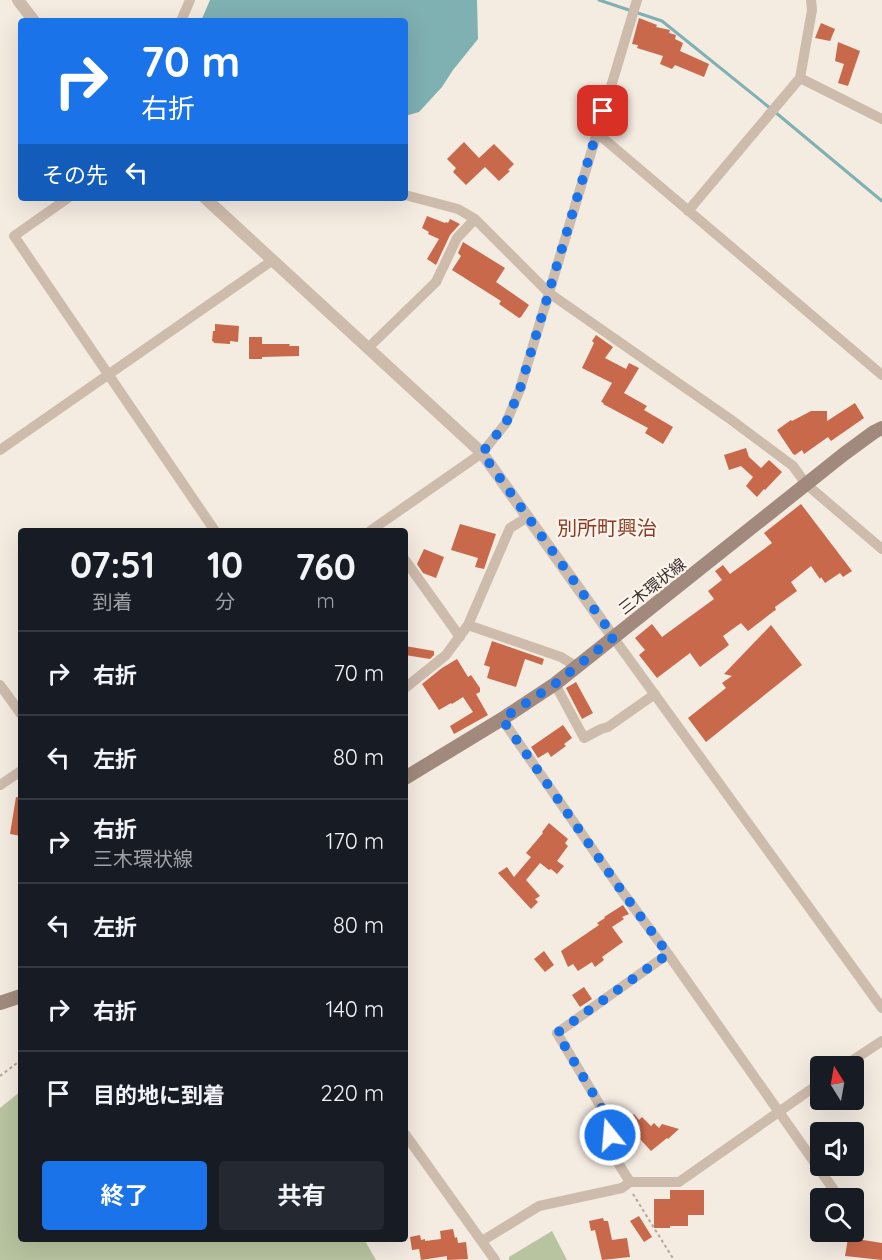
<!DOCTYPE html>
<html lang="ja">
<meta charset="utf-8">
<style>
:root{--surface:#171b24;--page:#242831;--text:#f1f3f6;--muted:#9ea1a6;--line:#363941;--accent:#1a73e8}
body{margin:0;font-family:Quicksand,"Noto Sans JP",sans-serif;background:var(--page);color:var(--text);height:100vh;display:flex;flex-direction:column;font-size:22px;white-space:nowrap}
*{box-sizing:border-box;margin:0}
p{font-size:20px;color:var(--muted)}
.icon{flex:none;width:33px;height:33px;fill:none;stroke:currentColor;stroke-width:2;stroke-linecap:round;stroke-linejoin:round}
.map{position:relative;flex:1;overflow:hidden}
.details{position:absolute;left:18px;top:528px;width:390px;height:714px;display:flex;flex-direction:column;background:var(--surface);border-radius:6px;box-shadow:0 6px 24px #0002}
.details>*{flex:none}
.top-card{position:absolute;left:18px;top:18px;width:390px;height:183px;border-radius:6px;box-shadow:0 6px 24px #0002;background:#1a73e8;color:#fff;overflow:hidden}
.needle{width:39px;rotate:349deg}
.controls{position:absolute;left:810px;top:1056px;display:grid;gap:12px}
.controls a{display:grid;place-items:center;width:54px;height:54px;border-radius:6px;background:var(--surface);box-shadow:0 6px 24px #0002;font-size:30px}
.pin{position:absolute;display:grid;place-items:center;width:51px;height:51px;color:#fff;margin:-26px;border-radius:12px;box-shadow:0 3px 9px #0006}
.me{position:absolute;width:66px;margin:-33px;rotate:343deg;stroke-linejoin:round;filter:drop-shadow(0 0 4px #0008)}
.turn{display:flex;align-items:center;gap:21px;height:126px;padding:0 24px;font-size:27px}
.turn .icon{width:78px;height:78px;stroke-width:2.5}
.turn b{display:block;font-size:42px;line-height:51px}
.then{display:flex;align-items:center;height:57px;padding:0 24px;background:#0003;gap:12px;font-size:22px}
.eta{display:flex;justify-content:space-evenly;align-items:center;height:102px;text-align:center}
.eta b{font-size:36px;font-weight:700;line-height:42px}
.action{display:flex;gap:12px;margin-top:auto;padding:12px 24px}
.action a{flex:1;height:69px;border-radius:6px;background:var(--accent);color:#fff;font-size:24px;font-weight:700;line-height:69px;text-align:center}
.action a+a{background:var(--page);color:var(--text)}
ul{padding:0;list-style:none}
li{display:flex;align-items:center;gap:18px;height:84px;padding:0 24px;border-top:2px solid var(--line)}
li div{flex:1}
li b{display:block;font-size:22px}
li em{font-style:normal}
.map>svg:first-child{display:block}
.green{fill:#b8c4a0}
.water{fill:#7fb0b2}
.lines{fill:none;stroke-linecap:round;stroke-linejoin:round}
.stream{stroke:#7fb0b2;stroke-width:3}
.building{fill:#c8694b}
.path{stroke:#b9a596;stroke-width:2;stroke-dasharray:3 3;stroke-linecap:butt}
.minor{stroke:#cdbbac;stroke-width:10}
.tertiary{stroke:#cdbbac;stroke-width:12}
.secondary{stroke:#a18a7d;stroke-width:14}
.route{stroke:#1a73e8;stroke-width:10;stroke-dasharray:0 18}
.labels{text-anchor:middle;dominant-baseline:central;stroke-width:4.5;stroke-linejoin:round;paint-order:stroke}
.street-label{font-size:16px;fill:#3b302b;stroke:#fbf5ee}
.quarter-label{font-size:20px;fill:#8c3b22;stroke:#fbf5ee}
</style>
<div class="map">
<svg width="882" height="1260" viewBox="0 0 882 1260">
<rect width="100%" height="100%" fill="#f4ebe1"/>
<path class="green" d="M21 1091V1239H364L376 1260H0V1108Z
M552 1231 567 1260H509V1257Z"/>
<path class="water" d="M210 0H477L478 39 453 70 442 87 419 112 405 116V21H201Z"/>
<g class="lines">
<path class="stream" d="M599 0 662 21 770 108
M775 112 882 201"/>
</g>
<path class="building" d="M639 18 657 25 656 27 670 30 669 33 676 35 675 39 683 43 680 51 709 64 704 77 675 65 672 69 660 64 663 56 637 48 638 45 632 44Z
M821 23 835 29 830 41 815 38Z
M838 42 860 51 848 86 838 83 844 64 835 61Z
M464 142 479 158 494 144 514 164 508 170 510 171 499 181 485 167 466 185 453 172 456 168 447 159Z
M427 216 445 223 446 222 448 223 450 219 460 224 450 235 436 265 427 259 439 239 428 234 429 232 422 228Z
M463 242 505 268 496 282 529 305 521 317 519 318 499 304 501 301 452 270 461 256 458 253Z
M215 324 239 326 238 342 230 341V344L214 343V342L212 341 213 331H215Z
M596 335 613 347 605 358 626 369 629 363 639 368 624 393 647 406 644 410 673 427 663 444 645 433 648 428 603 404 604 403 601 402 612 383 582 368 594 343 592 341Z
M249 337H262V344H290L289 346H299V356L262 357V359H249Z
M855 403 864 418 831 441 828 437 804 454 802 450 795 455 793 454 777 430 791 420 792 421 811 411H827V421Z
M746 448 749 457 761 468 769 460 782 472 765 490 764 489 757 497 746 486 753 477 741 466 729 470 724 455Z
M801 504 852 571 843 577 840 573 825 583 821 577 820 579 811 566 791 582 797 591 775 607 776 610 774 611 748 631 741 623 723 636 729 645 700 667 690 653 657 678 639 655 645 650 635 638 652 624 662 637 714 599 708 591 722 580 715 571 723 565 730 574 772 543 764 533Z
M460 524 496 534 484 569 475 567 478 558 451 550Z
M424 549 444 557 436 578 423 573 417 564Z
M771 625 802 665 706 742 688 718 726 688 722 683 732 676 724 674Z
M492 641 544 659 542 665 525 659 516 687 487 678 490 667 484 665Z
M405 646 434 651V655L430 659 405 655Z
M457 659 468 677 471 675 480 688V692L476 694 488 715 454 734 450 726 473 712 463 697 452 704 451 703 439 710 422 684 442 668Z
M576 682 593 713 582 719 566 688Z
M563 725 572 738 564 744 566 746 551 757 548 752 538 758 531 747Z
M16 797 21 798V836L10 834Z
M549 823 568 839 565 843 568 846 557 861 564 866 557 874 551 869 549 870 540 863 526 880 540 896 535 899 538 902 531 909 498 873 507 867 514 877 531 857 526 853 543 833 542 832Z
M623 905 629 914 622 917 624 919 612 927 623 942 602 957 604 960 595 967 592 962 578 971 573 964 568 967 561 951 599 925 597 923 605 918 604 917Z
M544 951 554 965 545 972 534 959Z
M584 987 592 999 580 1007 572 995Z
M623 1113 628 1120 634 1114 639 1120 642 1117 651 1126 654 1123 659 1128 662 1124 679 1129 668 1139 667 1138 651 1151 639 1138 628 1149 618 1137 614 1121Z
M670 1190H704V1215H688V1226H670V1228H654V1199H670Z
M639 1216 652 1237 644 1242 630 1221Z
M603 1218 604 1221H608L612 1240 627 1238 630 1257 602 1260 595 1230 591 1231 589 1221Z
M854 1220H857L856 1238 857 1239 882 1243V1260L845 1256 849 1232H854Z
M453 1229 455 1238 457 1237 458 1243 466 1242 468 1259 447 1260V1256L421 1260 419 1249 412 1250 410 1237 420 1235 421 1240 425 1239V1241L441 1239 440 1231Z"/>
<g class="lines">
<path class="path" d="M0 1076 21 1060
M633 1194 674 1260"/>
<path class="minor" d="M181 21 190 0
M800 78 882 119
M597 133 882 375
M405 195 458 209 475 219 549 293 730 419 793 466 806 484 882 549
M68 198 14 236 215 531
M688 211 800 78 812 10 811 0
M368 348 436 282 457 238 475 219
M0 450 273 260
M370 531 482 453 506 423 520 389 637 0
M405 560 460 637
M468 625 561 657 577 667
M613 637 882 1008
M555 684 584 738 601 729 608 727 655 694
M0 685 21 714
M405 688 446 655 468 625 510 528 528 517
M502 719 621 890 668 954 557 1033 604 1112 615 1158 630 1182
M0 785 21 771
M668 954 836 1193
M844 1066 882 1041
M405 1134 495 1260
M482 1241 539 1206 622 1188 630 1182H679L820 1083"/>
<path class="tertiary" d="M18 0 34 21
M205 198 482 453 613 637"/>
<path class="secondary" d="M405 778 502 719 555 684 844 454 874 432 882 428
M0 1003 21 996"/>
</g>
<g class="lines">
<path class="route" d="M603 111 520 389 506 423 482 453 614 637 555 684 502 719 621 890 668 954 557 1033 604 1112 610 1135"/>
</g>
<g class="labels">
<g class="street-label">
<text transform="translate(652 586) rotate(-38)">三木環状線</text>
</g>
<g class="quarter-label">
<text x="607" y="527">別所町興治</text>
</g>
</g>
</svg>
<div class="controls">
<a><svg class="needle" viewBox="-14 -14 28 28"><path d="M0-13l5 13h-10z" fill="#e53935"/><path d="M0 13l5-13h-10z" fill="#9ea1a6"/></svg></a>
<a><svg class="icon" aria-label="sound" viewBox="0 0 24 24"><path d="M4 9h4l5-4v14l-5-4H4zM17 9q2 3 0 6"/></svg></a>
<a><svg class="icon" aria-label="search" viewBox="0 0 24 24"><circle cx="10" cy="10" r="6"/><path d="M15 15l6 6"/></svg></a>
</div>
<div class="pin" style="left:603px;top:111px;background:#d93025"><svg class="icon" aria-label="arrive" viewBox="0 0 24 24"><path d="M6 21V4h12l-3 4 3 4H6"/></svg></div>
<svg class="me" style="left:610px;top:1135px" viewBox="-20 -20 40 40"><circle r="17" fill="#1a73e8" stroke="#fff" stroke-width="3"/><path d="M0-11L8 9 0 5-8 9z" fill="#fff"/></svg>
<div class="top-card">
<div class="turn"><svg class="icon" aria-label="right" viewBox="0 0 24 24"><path d="M7 20v-9h11M14 6l5 5-5 5"/></svg><div><b>70 m</b>右折</div></div>
<div class="then">その先<svg class="icon" aria-label="left" viewBox="0 0 24 24"><path d="M17 20v-9H6M10 6l-5 5 5 5"/></svg></div>
</div>
<section class="details">
<div class="eta">
<div><b>07:51</b><p>到着</p></div>
<div><b>10</b><p>分</p></div>
<div><b>760</b><p>m</p></div>
</div>
<ul>
<li><svg class="icon" aria-label="right" viewBox="0 0 24 24"><path d="M7 20v-9h11M14 6l5 5-5 5"/></svg><div><b>右折</b></div><em>70 m</em></li>
<li><svg class="icon" aria-label="left" viewBox="0 0 24 24"><path d="M17 20v-9H6M10 6l-5 5 5 5"/></svg><div><b>左折</b></div><em>80 m</em></li>
<li><svg class="icon" aria-label="right" viewBox="0 0 24 24"><path d="M7 20v-9h11M14 6l5 5-5 5"/></svg><div><b>右折</b><p>三木環状線</p></div><em>170 m</em></li>
<li><svg class="icon" aria-label="left" viewBox="0 0 24 24"><path d="M17 20v-9H6M10 6l-5 5 5 5"/></svg><div><b>左折</b></div><em>80 m</em></li>
<li><svg class="icon" aria-label="right" viewBox="0 0 24 24"><path d="M7 20v-9h11M14 6l5 5-5 5"/></svg><div><b>右折</b></div><em>140 m</em></li>
<li><svg class="icon" aria-label="arrive" viewBox="0 0 24 24"><path d="M6 21V4h12l-3 4 3 4H6"/></svg><div><b>目的地に到着</b></div><em>220 m</em></li>
</ul>
<div class="action"><a>終了</a><a>共有</a></div>
</section>
</div>
